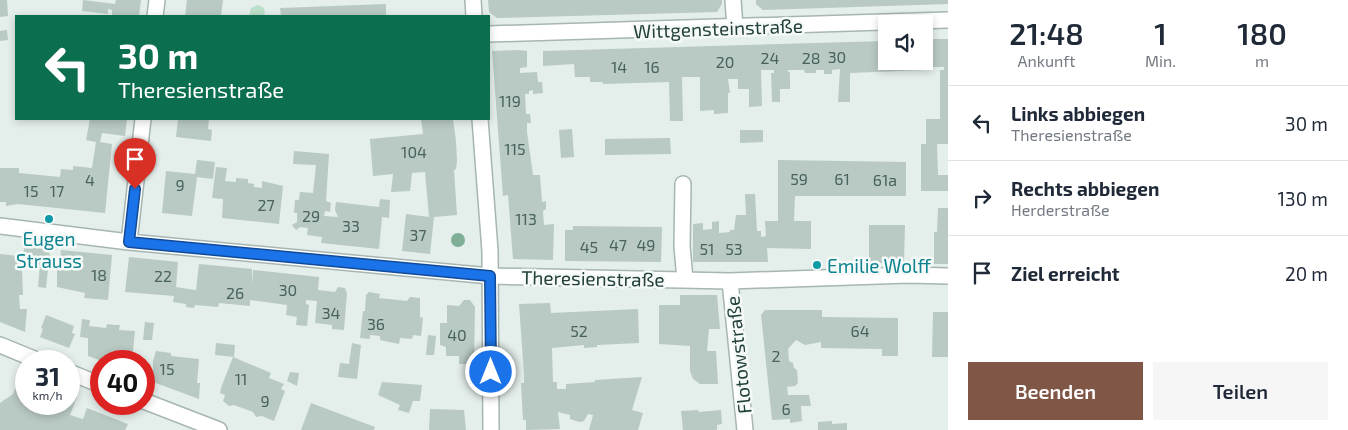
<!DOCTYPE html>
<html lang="de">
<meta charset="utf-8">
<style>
:root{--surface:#fff;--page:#f6f6f7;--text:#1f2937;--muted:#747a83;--line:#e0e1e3;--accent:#805647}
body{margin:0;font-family:"Exo 2",sans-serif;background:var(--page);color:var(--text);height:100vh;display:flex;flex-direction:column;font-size:19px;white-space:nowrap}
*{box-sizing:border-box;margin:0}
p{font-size:16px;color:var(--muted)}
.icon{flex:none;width:28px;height:28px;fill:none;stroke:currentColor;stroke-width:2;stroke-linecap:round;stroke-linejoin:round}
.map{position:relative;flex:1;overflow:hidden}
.side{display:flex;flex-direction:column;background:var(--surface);width:400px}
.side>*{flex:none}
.banner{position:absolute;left:15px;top:15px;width:475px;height:105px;border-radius:0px;box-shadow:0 2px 8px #0003;background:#0b6e4f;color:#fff;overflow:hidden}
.buttons{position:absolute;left:878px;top:15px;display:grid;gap:10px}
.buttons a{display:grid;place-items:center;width:55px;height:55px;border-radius:0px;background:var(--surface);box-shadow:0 2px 8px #0003;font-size:25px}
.speed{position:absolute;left:15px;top:350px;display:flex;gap:10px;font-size:25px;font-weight:700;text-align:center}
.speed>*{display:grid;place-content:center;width:65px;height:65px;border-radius:50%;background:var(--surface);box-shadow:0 2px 8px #0003;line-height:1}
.speed small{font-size:12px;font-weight:400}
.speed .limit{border:8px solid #d22;background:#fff;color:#111}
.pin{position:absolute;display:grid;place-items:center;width:42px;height:42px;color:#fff;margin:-51px -21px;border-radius:50% 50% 50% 0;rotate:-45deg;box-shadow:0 0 5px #0007}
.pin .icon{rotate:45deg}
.me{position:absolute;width:55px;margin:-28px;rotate:0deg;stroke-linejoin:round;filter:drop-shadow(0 0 4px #0008)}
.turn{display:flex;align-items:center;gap:18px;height:105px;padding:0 20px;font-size:22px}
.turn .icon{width:65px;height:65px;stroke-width:2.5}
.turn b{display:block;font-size:35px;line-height:42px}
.eta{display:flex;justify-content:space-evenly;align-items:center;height:85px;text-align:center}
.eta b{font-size:30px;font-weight:600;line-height:35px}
.button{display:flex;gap:10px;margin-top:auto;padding:10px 20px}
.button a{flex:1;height:58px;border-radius:0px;background:var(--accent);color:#fff;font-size:20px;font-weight:600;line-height:58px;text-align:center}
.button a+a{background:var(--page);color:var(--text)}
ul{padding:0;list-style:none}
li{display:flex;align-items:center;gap:15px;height:75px;padding:0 20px;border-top:1px solid var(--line)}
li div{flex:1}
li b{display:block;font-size:19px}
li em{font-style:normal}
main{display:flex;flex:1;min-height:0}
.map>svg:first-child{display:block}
.green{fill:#bce0c9}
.building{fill:#b9c9c4}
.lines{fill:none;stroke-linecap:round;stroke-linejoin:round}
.minor-casing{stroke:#a6b6b2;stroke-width:18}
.minor{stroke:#fff;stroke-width:15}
.tree{fill:#7eae95}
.route-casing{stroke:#114b97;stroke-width:12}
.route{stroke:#1a73e8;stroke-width:9}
.culture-dot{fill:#0f9aa8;stroke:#f5faf8;stroke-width:2}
.labels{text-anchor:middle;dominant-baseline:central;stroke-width:5;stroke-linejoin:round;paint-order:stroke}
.number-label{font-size:16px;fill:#48625d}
.street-label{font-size:19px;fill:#23403b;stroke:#f5faf8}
.culture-label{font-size:19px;fill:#0d838f;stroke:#f5faf8}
</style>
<main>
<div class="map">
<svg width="948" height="430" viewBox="0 0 948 430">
<rect width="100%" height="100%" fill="#e4eeea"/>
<path class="green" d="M258 5 264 8 265 16H249L251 8Z"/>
<path class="building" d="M0 0H7L8 16 0 17Z
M83 0 115 4 116 0H141L139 16H112V10L108 9V14L82 11Z
M187 0H223L221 16H185Z
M488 0H722V4L717 12 497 18 489 12Z
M756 0H948V4L763 10 756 4Z
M386 4V16H281L280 8Z
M7 30 8 40 0 41V31Z
M924 39H948V144H937L938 175H948V191H921V144H926V119H940V70H944V67H925V70L850 73V102H838L840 69 832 70V74H824V70H816V73H805L804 70H787L790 73V89H780V102H772L771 73H774V70H761L762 106 749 107V89H738V79H728L730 93H728V113L714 114V86V110L700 111V77H682L683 121H670L669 82 603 84V82H590V77H575L574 64 543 66V51L886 41V61H924Z
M519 50 527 51V67L520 68V73L537 72 538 82H542L543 93 533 94V90L529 91V94H525L526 114H530L531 123H527V132L533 175H540L542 202 546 201V209L543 211 544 225 554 224 553 260 513 259 508 195 503 196 492 51Z
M90 119H127L125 136 102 133 100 142 112 144 105 213 18 204 6 206V202H0V168H19V173L60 177 61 169 73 170V166L92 168 96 142 86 140Z
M178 119H209L208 129 212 130 211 141 176 137Z
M421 119H453L456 141 457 161 456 169 454 170 457 215 434 217 430 254 402 251 406 214 429 217 425 172 412 173 410 191 391 192 393 174 373 176 370 139 423 134Z
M572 129 574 157 561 158 559 130Z
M740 130H763V142L740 143Z
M670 138 671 154 605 155V139Z
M294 151 329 154 326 201 331 203 330 212 325 211 324 216 338 217 335 210 336 202 379 207 380 199 390 200 389 218 382 217 379 249 321 243 322 237 307 235 308 228 300 227 296 230 292 225 297 222V213H294L295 200H299L300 192 313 193 316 165 293 164Z
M197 160 215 162 213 179 197 177 192 216 162 213 166 171 195 174Z
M778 160 906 162V196H795L794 221H811V249L767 248 768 262H693V224L703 223V230L712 229V222L719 221V233L730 232V230H734L736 215H746L745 194H755L757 231H761V237L766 236 765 221H778Z
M216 167 227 168 225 181 236 182V178L248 179V183L254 184V187L262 188V181L283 186 279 224 222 218 223 199 212 198Z
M938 208H948V264H934V232H937Z
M869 225H905L904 263H869Z
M573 226 662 227 661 262 565 261V230H573Z
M24 247 50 249 46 288 38 287 40 265 23 263Z
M61 250 112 255 108 300 84 298 85 293 57 287V261L60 262Z
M0 254 19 256V270H22L23 295H19L20 309H27L25 332 0 322Z
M129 257 178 262 176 287 188 289 196 290 199 264 252 269V285L253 270 319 277 318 290 335 292 338 287 345 288 347 293 344 330 332 329V325L315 323 317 301 306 300V304L309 305 307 326 296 325 297 317 286 315 287 305 250 300V306L219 303 218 307 195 305 194 308 186 307V304L173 302 174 296 125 292Z
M369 292 380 294 379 298 407 301 410 297 420 298V317L423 318 421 336 413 335 412 339 400 338 399 344 380 340V336L370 335V339L360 338 363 311H365L366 295Z
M680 295H717L720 329H709L707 351H716L718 384H700L693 379 690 371V346L659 344V305H680Z
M464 300H470L475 307 474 364H459V356H446V347L440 345V323H447V305L459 306Z
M550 303 551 313 638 309 639 343 597 345V347L584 348V345L552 348 553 382H557V389H566V384L595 382V380L642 377 632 410 643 413 638 430H589L593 415 588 414 584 421 579 422 570 419V415L558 412 560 429 526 430V420H523L521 383H524V374L519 304Z
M765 310H822V317L898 318V356H882V349L821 348V342L805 345 796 340 788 349 789 361 793 363 794 368 797 370 798 383 795 386 787 387 788 395H809L811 406H801L802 421 790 423V419L772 420 761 315Z
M933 312H948V357H932Z
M46 315 74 326 72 333 75 334 69 348 40 337 43 329 41 328Z
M82 319 90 320 89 326 106 328 107 324 115 325H120L119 330 135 331 132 361H102L88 356V338L80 337Z
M145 322 154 323 152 340H143Z
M428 335 436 336 434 355H426Z
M216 343 235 345 234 357 215 355Z
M352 343 361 345 357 379 338 377 340 363 349 364Z
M156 351 171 353V356L199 359 197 383H200L199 399 153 382V361Z
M233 357 271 373 269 378 284 384 281 389 285 391 274 421 262 416 256 417 253 412 234 405 229 406 223 401 225 395 220 393 221 388Z
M22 372 26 374V404H69V394L77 397 70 415 83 419 87 408 128 424 125 430H0V403L13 394Z
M290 372 299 373 297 386 287 381Z
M382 382 422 385 420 401H413L409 413 398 410 400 405 378 395Z
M311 403 375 427 374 430H301Z
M430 409 464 410 466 430H429Z
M698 410 699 412 721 410 722 424 717 425V430H683L681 411Z
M832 421V424L847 423V430H818V422Z"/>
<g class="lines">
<g class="minor-casing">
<path id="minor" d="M473 0 474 16
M733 0 735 28
M155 16 157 0
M489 34 948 20
M480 119 490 251 491 430
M683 184 682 246 685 280
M0 226 129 242 490 276 730 281 908 275 948 276
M129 242 143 119
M730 281 745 430
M0 345 39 361
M69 372 101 385
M144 401 219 430"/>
</g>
<use href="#minor" class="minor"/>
</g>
<circle class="tree" cx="458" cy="240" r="7"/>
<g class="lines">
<g class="route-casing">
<path id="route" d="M135 189 129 242 490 276 491 372"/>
</g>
<use href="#route" class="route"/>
</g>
<g class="culture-dot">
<circle cx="49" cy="219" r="5"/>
<circle cx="817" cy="265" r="5"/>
</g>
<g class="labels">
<g class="number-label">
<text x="837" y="56">30</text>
<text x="770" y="57">24</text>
<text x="811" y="57">28</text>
<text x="725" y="61">20</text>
<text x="619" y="66">14</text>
<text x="652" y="66">16</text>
<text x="510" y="100">119</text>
<text x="515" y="148">115</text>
<text x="414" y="151">104</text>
<text x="799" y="178">59</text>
<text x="842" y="178">61</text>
<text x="90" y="179">4</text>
<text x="885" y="179">61a</text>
<text x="180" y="184">9</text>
<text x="31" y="190">15</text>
<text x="57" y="190">17</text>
<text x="266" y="204">27</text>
<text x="311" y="215">29</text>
<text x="526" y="218">113</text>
<text x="351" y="225">33</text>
<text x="418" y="234">37</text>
<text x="618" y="244">47</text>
<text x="646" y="244">49</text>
<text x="589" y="246">45</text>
<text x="707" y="248">51</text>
<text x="734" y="248">53</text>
<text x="99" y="274">18</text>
<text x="163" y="275">22</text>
<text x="288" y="289">30</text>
<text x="235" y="292">26</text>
<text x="331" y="312">34</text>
<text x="376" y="323">36</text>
<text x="579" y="330">52</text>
<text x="860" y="330">64</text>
<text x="457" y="334">40</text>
<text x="776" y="355">2</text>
<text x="167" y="368">15</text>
<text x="241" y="378">11</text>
<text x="265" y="400">9</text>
<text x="786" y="408">6</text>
</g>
<g class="street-label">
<text transform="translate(718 28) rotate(-2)">Wittgensteinstraße</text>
<text transform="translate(593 278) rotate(1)">Theresienstraße</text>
<text transform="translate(738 355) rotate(-96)">Flotowstraße</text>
</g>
<g class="culture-label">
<text x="49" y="238">Eugen<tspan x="49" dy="22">Strauss</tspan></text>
<text x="827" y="265" text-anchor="start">Emilie Wolff</text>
</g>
</g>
</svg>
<div class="buttons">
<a><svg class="icon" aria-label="sound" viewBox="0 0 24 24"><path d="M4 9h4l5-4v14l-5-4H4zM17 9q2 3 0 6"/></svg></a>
</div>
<div class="speed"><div>31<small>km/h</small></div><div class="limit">40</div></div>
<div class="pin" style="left:135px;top:189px;background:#d93025"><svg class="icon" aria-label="arrive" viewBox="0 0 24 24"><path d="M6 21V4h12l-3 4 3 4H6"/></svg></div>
<svg class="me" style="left:491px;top:372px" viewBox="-20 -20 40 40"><circle r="17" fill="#1a73e8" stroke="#fff" stroke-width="3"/><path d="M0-11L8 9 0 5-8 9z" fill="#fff"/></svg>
<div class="banner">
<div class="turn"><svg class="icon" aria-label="left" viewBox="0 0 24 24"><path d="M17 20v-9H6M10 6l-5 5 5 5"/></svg><div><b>30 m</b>Theresienstraße</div></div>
</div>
</div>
<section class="side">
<div class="eta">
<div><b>21:48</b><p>Ankunft</p></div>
<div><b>1</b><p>Min.</p></div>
<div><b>180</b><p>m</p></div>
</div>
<ul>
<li><svg class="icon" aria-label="left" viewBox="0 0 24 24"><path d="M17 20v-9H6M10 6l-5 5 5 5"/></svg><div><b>Links abbiegen</b><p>Theresienstraße</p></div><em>30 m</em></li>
<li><svg class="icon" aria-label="right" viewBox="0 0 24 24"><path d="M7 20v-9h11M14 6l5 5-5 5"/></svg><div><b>Rechts abbiegen</b><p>Herderstraße</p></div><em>130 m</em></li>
<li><svg class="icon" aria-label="arrive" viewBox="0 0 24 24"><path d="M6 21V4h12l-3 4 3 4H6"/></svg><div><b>Ziel erreicht</b></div><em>20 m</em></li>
</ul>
<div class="button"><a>Beenden</a><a>Teilen</a></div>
</section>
</main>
